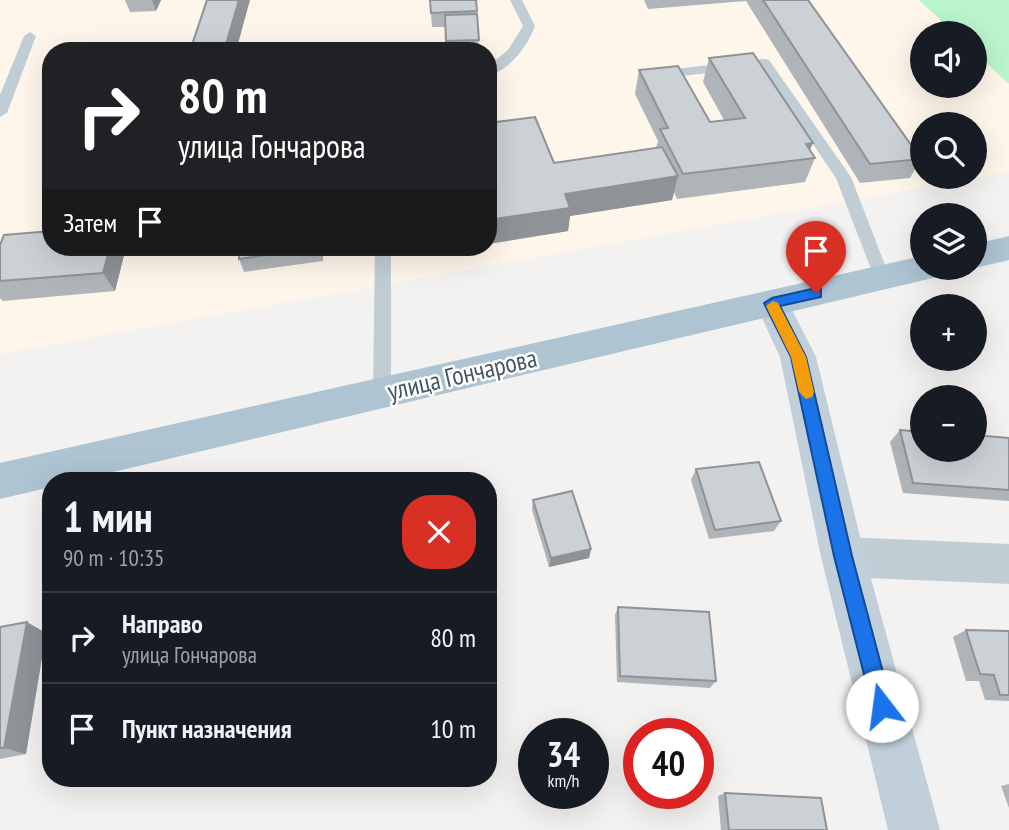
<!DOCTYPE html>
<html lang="ru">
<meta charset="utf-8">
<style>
:root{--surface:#171b24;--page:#20242c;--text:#f1f3f6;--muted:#9ea1a6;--line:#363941}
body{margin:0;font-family:"PT Sans Narrow",sans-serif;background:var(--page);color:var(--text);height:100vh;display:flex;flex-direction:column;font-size:26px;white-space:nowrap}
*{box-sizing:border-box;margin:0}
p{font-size:23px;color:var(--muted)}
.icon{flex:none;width:38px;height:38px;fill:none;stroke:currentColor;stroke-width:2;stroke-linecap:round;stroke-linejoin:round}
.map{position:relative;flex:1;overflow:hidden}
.panel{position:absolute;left:42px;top:472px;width:455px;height:315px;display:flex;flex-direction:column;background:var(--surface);border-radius:28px;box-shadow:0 7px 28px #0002}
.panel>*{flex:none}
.top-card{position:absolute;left:42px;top:42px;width:455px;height:214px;border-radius:28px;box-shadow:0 7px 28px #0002;background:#202124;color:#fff;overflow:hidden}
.tools{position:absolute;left:910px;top:21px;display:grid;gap:14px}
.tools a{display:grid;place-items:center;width:77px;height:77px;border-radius:50%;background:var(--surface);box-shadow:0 7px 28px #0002;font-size:35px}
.speed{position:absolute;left:518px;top:718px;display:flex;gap:14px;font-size:35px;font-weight:700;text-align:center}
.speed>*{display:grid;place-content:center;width:91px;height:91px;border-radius:50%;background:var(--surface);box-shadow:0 7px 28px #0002;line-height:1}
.speed small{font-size:18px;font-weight:400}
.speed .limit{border:10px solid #d22;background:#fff;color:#111}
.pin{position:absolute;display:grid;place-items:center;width:60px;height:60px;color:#fff;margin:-72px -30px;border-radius:50% 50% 50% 0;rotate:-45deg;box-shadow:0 0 7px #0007}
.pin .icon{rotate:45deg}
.me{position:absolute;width:77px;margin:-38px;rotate:345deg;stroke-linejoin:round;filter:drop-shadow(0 0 5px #0008)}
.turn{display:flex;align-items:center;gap:24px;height:147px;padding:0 21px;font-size:32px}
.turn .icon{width:91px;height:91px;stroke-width:2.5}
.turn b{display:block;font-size:49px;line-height:60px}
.then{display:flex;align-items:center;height:66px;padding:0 21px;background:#0003;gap:14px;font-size:26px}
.round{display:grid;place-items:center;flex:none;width:74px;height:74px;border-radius:28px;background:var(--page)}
.overview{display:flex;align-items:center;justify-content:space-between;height:119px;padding:0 21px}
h1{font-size:42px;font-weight:700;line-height:52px}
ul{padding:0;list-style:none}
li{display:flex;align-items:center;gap:21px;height:91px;padding:0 21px;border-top:2px solid var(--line)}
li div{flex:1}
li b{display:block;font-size:26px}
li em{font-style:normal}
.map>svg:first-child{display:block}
.commercial{fill:#fef6ea;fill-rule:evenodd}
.green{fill:#bbf5cc}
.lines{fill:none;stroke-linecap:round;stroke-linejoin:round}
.lane{fill:#c0cdd4;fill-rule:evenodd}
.street{fill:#c0cdd4;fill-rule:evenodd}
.secondary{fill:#c0cfda;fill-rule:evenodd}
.primary{fill:#aec4d3;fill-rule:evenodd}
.wall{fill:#afb4b8}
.shaded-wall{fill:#8f9296}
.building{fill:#ccd1d6;stroke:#8f9296;stroke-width:2}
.route{fill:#1a73e8;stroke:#114b97;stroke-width:2}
.slow{fill:#f59e0b}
.labels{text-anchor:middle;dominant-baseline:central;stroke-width:5;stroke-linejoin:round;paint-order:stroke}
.street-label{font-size:26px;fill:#465761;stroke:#fff}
</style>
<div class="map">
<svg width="1009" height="830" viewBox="0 0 1009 830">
<rect width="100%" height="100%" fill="#f4f1f1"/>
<path class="commercial" d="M0 0H919L955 33H922V86H975V52L1009 84V172L0 354ZM51 51H488V247H51ZM922 124H975V177H922Z"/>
<path class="green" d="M919 0H1009V84L975 52V33H955Z"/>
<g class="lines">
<path class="lane" d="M510 0H522L535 26C527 47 511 69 488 76V66L508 50 523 26Z
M30 32 36 36 7 113 0 117V95L24 36Z
M764 59 769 60 851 177 890 278 888 282H876L836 178 760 67 656 79 649 75 656 71Z
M375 247H391V393L389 398 382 401 375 398 373 393Z"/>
<path class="street" d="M843 537 1009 544V584L843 577 828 571 822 557 828 543Z"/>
<path class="secondary" d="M772 290 784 294 816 357 865 557 940 830H888L821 557 780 357 755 303 760 294Z"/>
<path class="primary" d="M1009 236V260L975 268H974L975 244Z
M922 256V268H942L937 277 75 481H51V487L0 499V463Z"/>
</g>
<path class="wall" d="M125 0H161L156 11 130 12Z
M430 0 477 11 479 51H446L445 27H432Z
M644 0H808L921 159 910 178 860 183 746 1 648 9Z
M709 58 810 150 815 158 805 182 677 199 674 192 672 200 570 216 568 231 488 244V123L554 163 656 148 658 141 635 94 639 70 710 122 724 120 703 82Z
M0 245 51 247H126L115 291 3 301 0 298Z
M239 247H322L323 261 244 272 239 259Z
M900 430 1009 438V501L903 493 890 442Z
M696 469 781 521 774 531 709 539 691 480Z
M533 500 591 549 589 558 549 567 532 510Z
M618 607 716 681 710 688 617 682 615 615Z
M0 627 46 633 26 754 0 759Z
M966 630 1009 631V701L985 700 979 681H966L953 637Z
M1009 784V808L1001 786Z
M725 793 827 830H721L718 796Z"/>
<path class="shaded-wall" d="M152 0H161L156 11Z
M239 0H250L236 51H224Z
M813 143 806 159V144Z
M678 176 672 200 570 216 568 231 488 244V220L565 194Z
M110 247H126L115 291 103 273Z
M319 247H322L323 261Z
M453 247H472L453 250Z
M591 549 589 558 549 567 551 558Z
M27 622 46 633 26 754 4 748Z"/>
<path class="building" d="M207 0H239L224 51H190Z
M430 0H476L477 11 431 13Z
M763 0H808L921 159 870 164Z
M477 14 479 40 446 41 445 15Z
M753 53 813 143 806 144 815 158 683 174 660 129 668 128 639 70 678 66 710 122 745 118 709 58Z
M535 117 554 163 662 147 678 176 565 194 570 208 488 220V123Z
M51 231V247H110L103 273 0 281V245L4 235Z
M239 247H319L239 259Z
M900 430 922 432V450H975V435L1009 438V490L913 483Z
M759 462 781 521 715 530 696 469Z
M572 491 591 549 551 558 533 500Z
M618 607 709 612 716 681 620 676Z
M27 622 4 748H0V627Z
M966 630 1009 631V695H1000L994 675 980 674Z
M725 793 821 798 827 830H729Z"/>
<path class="route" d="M816 288 821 289V297L780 306 806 357 852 556 892 706 889 713 882 716 875 713 872 706 834 556 791 357 764 303 772 298Z"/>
<path class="slow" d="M773 301 778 303 806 357 814 392 812 397 806 399 799 392 791 357 766 306Z"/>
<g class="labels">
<g class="street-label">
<text transform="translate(462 374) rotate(-13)">улица Гончарова</text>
</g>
</g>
</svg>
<div class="tools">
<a><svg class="icon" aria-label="sound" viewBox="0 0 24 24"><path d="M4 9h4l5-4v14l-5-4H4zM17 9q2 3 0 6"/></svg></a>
<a><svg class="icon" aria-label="search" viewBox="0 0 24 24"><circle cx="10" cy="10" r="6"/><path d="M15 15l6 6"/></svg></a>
<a><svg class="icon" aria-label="layers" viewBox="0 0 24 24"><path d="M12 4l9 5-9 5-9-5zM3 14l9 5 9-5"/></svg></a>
<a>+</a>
<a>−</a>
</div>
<div class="speed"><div>34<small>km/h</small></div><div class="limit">40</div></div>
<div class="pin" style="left:816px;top:293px;background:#d93025"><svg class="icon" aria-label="arrive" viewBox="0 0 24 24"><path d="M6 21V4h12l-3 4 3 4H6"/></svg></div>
<svg class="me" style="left:882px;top:706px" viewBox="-20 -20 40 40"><circle r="19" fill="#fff"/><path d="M0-13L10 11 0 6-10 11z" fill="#1a73e8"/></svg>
<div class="top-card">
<div class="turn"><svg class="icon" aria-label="right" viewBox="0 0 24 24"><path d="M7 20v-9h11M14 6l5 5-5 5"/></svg><div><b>80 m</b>улица Гончарова</div></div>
<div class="then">Затем<svg class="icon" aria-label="arrive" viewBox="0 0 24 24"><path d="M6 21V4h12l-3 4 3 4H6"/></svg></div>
</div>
<section class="panel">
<div class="overview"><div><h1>1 мин</h1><p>90 m · 10:35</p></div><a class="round" style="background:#d93025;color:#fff"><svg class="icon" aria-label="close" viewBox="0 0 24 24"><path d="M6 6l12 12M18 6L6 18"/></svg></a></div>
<ul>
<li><svg class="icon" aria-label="right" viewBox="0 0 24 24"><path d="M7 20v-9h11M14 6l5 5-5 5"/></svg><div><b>Направо</b><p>улица Гончарова</p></div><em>80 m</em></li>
<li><svg class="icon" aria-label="arrive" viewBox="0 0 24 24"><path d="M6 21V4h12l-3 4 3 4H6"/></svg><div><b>Пункт назначения</b></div><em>10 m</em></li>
</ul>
</section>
</div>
